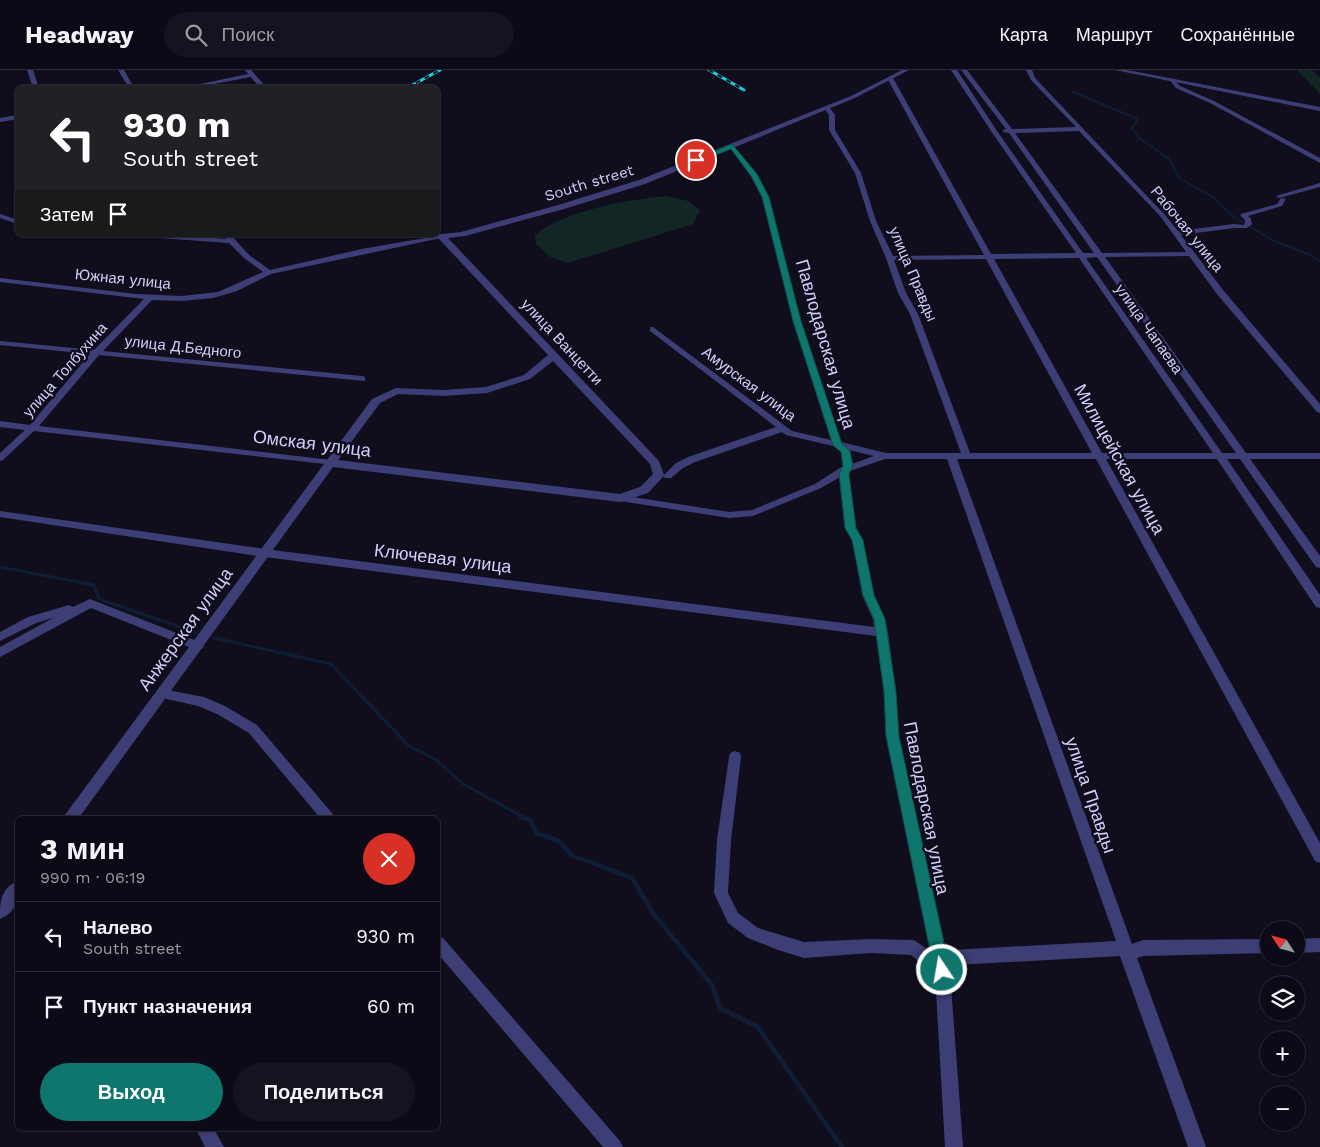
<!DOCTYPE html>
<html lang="ru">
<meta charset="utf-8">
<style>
:root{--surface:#0c0a16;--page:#15131f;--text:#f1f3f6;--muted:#9a9aa1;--line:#2c2b35;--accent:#0f766e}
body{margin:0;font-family:"Work Sans",sans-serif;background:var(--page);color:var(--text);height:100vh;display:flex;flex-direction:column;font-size:19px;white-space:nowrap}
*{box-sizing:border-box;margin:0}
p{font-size:16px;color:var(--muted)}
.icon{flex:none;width:28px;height:28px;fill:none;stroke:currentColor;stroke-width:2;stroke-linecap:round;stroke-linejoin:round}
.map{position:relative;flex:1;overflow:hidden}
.side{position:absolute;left:15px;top:746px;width:425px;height:315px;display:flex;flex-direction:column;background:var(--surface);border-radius:8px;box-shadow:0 1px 4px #0004,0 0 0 1px var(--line)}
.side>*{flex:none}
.hud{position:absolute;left:15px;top:15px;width:425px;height:152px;border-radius:8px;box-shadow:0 1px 4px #0004,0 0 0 1px var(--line);background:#202124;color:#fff;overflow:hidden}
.needle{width:32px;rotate:306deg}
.buttons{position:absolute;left:1260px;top:851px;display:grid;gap:10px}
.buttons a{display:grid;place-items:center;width:45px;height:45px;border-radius:50%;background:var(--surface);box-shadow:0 1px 4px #0004,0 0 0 1px var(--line);font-size:25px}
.pin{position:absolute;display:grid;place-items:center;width:42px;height:42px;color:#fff;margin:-21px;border:2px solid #fff;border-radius:50%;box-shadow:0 1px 5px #0007}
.me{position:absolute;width:55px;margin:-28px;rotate:348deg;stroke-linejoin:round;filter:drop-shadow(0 0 4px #0008)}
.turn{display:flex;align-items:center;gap:18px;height:105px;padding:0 25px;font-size:22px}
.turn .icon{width:65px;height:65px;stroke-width:2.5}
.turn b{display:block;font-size:35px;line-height:42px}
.then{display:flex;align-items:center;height:48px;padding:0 25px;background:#0003;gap:10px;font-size:19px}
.round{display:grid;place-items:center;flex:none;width:52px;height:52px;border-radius:26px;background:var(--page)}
.overview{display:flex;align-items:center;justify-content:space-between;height:85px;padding:0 25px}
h1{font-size:30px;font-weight:700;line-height:38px}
.action{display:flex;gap:10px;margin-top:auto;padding:10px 25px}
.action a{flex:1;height:58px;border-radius:30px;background:var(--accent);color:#fff;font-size:20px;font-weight:700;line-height:58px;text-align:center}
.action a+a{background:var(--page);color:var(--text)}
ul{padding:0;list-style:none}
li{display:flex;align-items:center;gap:15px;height:70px;padding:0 25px;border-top:1px solid var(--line)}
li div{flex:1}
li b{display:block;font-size:19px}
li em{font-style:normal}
header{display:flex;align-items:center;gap:30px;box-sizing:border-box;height:70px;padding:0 25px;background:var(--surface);border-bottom:1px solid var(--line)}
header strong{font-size:24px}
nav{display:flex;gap:28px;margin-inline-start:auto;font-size:18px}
.search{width:350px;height:45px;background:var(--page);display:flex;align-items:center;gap:12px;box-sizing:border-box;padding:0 18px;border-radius:28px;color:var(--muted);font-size:19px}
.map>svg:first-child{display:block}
.green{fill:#122625}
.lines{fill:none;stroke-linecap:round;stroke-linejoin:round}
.stream-far2{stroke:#0e1e36;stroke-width:2}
.stream-far1{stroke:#0e1e36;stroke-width:3}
.stream{stroke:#0e1e36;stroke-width:4.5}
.minor{fill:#3e3e77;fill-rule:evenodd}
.tertiary{fill:#3e3e77;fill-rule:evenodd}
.rail-casing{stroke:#18d2dd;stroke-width:3}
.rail{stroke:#100e1d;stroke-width:2;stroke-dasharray:5;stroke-linecap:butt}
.route{fill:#0f766e;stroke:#0a4d48}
.labels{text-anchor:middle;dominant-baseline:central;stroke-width:5;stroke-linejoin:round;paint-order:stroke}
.far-street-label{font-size:15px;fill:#d2cffa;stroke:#100e1d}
.street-label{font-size:18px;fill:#d2cffa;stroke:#100e1d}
</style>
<header>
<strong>Headway</strong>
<div class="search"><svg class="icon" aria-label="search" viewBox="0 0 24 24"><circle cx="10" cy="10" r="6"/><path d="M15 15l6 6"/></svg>Поиск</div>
<nav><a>Карта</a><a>Маршрут</a><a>Сохранённые</a></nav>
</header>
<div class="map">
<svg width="1320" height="1077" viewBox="0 0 1320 1077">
<rect width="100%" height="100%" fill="#100e1d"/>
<path class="green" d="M1297 0H1312L1320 8V24Z
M666 126 688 131 700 140 693 154 568 193 550 187 536 174 535 165C566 140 627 130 666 126Z"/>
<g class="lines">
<path class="stream-far2" d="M1073 22 1138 49 1132 59 1139 68 1169 89 1179 108 1213 127 1234 147 1272 170 1308 184 1320 191"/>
<path class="stream-far1" d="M0 497 94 515 99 529 197 563
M214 568 331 594 409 676 435 689 463 714 525 748"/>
<path class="stream" d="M521 747 530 750 536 763 559 771 571 785 632 808 653 843 712 915 720 938 758 957 842 1077"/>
<path class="minor" d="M27 0H33L39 18H33Z
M118 0H124L134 18H129Z
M951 0H957L997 61 1083 183H1094L1009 63 1003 62V60L1006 59 961 0H967L1012 59 1076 57 1031 10 1026 0H1032L1035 8 1165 145 1178 161 1234 154 1244 155 1245 153V150L1240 145 1241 144 1277 134 1281 128 1286 129 1282 136 1248 146 1251 149 1252 154 1247 158H1234L1181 165 1223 220 1320 334V343L1317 342 1217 224 1189 186 1105 187 1246 383H1320V389H1250L1320 486V498L1316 497 1240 389H1227L1320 525V538L1316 537 1217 389H1106L1320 773V793L1315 791 1096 389H957L1132 874 1143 870 1269 869V883L1143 886 1137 888 1206 1077H1188L1120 886 955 895 950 902 963 1077H945L935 904 911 885 870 883 804 888 778 880 748 868 728 853 714 823 717 770 729 687 730 683 735 681 740 683 741 687 731 770 728 823 738 843 758 858 804 872 870 869 914 870 930 881 886 666 884 622 876 566 265 487 0 447V441L265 479 874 557 873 549 862 525 853 471 846 458 840 407 821 418 753 446 729 448 620 431 615 428 620 425 729 442 752 440 815 414 843 396 841 382 833 376 786 365 782 362 695 392 683 398 671 408H665L663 406 676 393 688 387 776 357 650 261V257H653L792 361 831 370 793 251 762 127 751 105 729 76 732 74 757 105 768 127 801 251 841 372 886 383H961L910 244 898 223 886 188 870 151 855 103 829 60V45L824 38 829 37 835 45V60L861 103 876 151 893 186 984 185 887 8 890 6 893 8 991 184 1076 183 991 61ZM1079 61 1161 147 1186 182 1102 183 1015 63ZM1097 187 1236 383H1222L1086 188ZM1079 188 1213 383H1102L994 189ZM986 189 1092 383H970L918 244 906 223 894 190ZM849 380 874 386 852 394ZM885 389H947L1116 871 951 880 946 883 898 666 896 622 888 562 885 549 874 525 863 471 856 458 849 404 850 401Z
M253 3 255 6 194 18H181Z
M1169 9H1173L1180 16 1214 31 1320 88V93L1210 33 1176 18Z
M18 45V49L0 52V48Z
M1320 113V117L1279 128 1276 126Z
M0 144 18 150V154L0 148Z
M141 165H175L226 169 223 165H231L249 185 270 200 362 179 442 165 446 167 271 204 237 221 213 228 182 231 152 230 103 281 362 306 365 307V311L99 285 39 356 331 390 334 391 336 393 334 395 34 361 3 390 0 391V383L25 360 0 357V351L30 355 90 284 0 275V271L94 280 144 229 0 212V208L136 224 182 226 218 222 263 202 244 188 229 173 145 167Z
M90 529 202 573 204 576 202 579H194L91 538 0 587V577L53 548 36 553 0 571V562L28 547 69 535 73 537Z
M162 619 204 627 225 636 257 655 337 749H321L249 663 217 644 198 636 158 627 156 624 158 621Z
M438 866 443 868 620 1071 623 1077H603L438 884Z
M1320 868V882L1296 883V869Z
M196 1059H214L224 1077H205Z"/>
<path class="tertiary" d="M245 0H251L267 18H260Z
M902 0H909L855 28 645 114 564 139 465 166 448 168 659 391 664 405 663 407 648 423 620 432 333 397 78 749H62L372 329 396 318 444 320 486 317 524 305 548 285 439 169 432 165 461 162 558 135 639 110 851 26ZM553 291 650 394 653 404 640 417 620 424 338 390 380 333 398 324 444 326 487 323 530 309Z
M1115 0H1127L1320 37V41Z
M18 811C18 827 18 842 0 849 0 833 0 818 18 811Z"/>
<g class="rail-casing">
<path id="rail" d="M709 0 744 20
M407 18 440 0"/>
</g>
<use href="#rail" class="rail"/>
</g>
<path class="route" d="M732 74 757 104 769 127 801 251 842 374 850 381 853 396 849 404 856 458 863 470 874 525 885 549 896 622 899 666 950 900 948 905 942 908 937 905 934 900 886 666 884 622 874 549 863 525 852 470 845 458 839 404 843 396 841 382 833 375 793 251 762 127 751 106 731 79 698 92 693 90Z"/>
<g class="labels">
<g class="far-street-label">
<text transform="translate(589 113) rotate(-17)">South street</text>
<text transform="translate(1187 159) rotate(51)">Рабочая улица</text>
<text transform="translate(913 204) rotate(67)">улица Правды</text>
<text transform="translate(123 209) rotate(6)">Южная улица</text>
<text transform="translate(1149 259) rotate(55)">улица Чапаева</text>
<text transform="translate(562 272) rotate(47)">улица Ванцетти</text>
<text transform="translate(183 277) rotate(6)">улица Д.Бедного</text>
<text transform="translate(65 300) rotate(-49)">улица Толбухина</text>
<text transform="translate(749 314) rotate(37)">Амурская улица</text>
</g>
<g class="street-label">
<text transform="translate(826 274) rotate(74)">Павлодарская улица</text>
<text transform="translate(312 373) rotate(7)">Омская улица</text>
<text transform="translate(1120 389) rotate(61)">Милицейская улица</text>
<text transform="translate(443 488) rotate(7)">Ключевая улица</text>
<text transform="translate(185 559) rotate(-54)">Анжерская улица</text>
<text transform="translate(1091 725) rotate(71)">улица Правды</text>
<text transform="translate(927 738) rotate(79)">Павлодарская улица</text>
</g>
</g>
</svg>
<div class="buttons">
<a><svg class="needle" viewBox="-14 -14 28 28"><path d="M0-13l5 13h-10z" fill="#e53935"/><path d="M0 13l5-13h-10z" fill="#9a9aa1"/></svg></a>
<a><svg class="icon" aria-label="layers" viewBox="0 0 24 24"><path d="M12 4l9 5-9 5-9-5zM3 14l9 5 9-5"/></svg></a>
<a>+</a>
<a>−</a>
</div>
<div class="pin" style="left:696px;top:90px;background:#d93025"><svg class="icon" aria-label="arrive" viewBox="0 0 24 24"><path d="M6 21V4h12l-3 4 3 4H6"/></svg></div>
<svg class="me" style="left:942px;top:900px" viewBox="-20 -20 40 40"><circle r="17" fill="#0f766e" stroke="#fff" stroke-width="3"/><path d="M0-11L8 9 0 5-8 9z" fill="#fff"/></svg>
<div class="hud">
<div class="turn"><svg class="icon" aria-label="left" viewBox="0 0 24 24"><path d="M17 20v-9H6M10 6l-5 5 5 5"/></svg><div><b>930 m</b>South street</div></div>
<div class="then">Затем<svg class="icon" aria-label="arrive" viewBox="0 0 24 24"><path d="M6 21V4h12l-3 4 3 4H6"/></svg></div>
</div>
<section class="side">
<div class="overview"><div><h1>3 мин</h1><p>990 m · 06:19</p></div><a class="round" style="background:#d93025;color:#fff"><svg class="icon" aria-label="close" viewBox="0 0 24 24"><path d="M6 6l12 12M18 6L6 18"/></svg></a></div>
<ul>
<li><svg class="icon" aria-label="left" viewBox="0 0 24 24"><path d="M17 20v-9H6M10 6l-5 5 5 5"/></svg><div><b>Налево</b><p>South street</p></div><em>930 m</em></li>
<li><svg class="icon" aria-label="arrive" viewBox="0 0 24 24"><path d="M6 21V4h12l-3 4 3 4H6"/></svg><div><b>Пункт назначения</b></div><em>60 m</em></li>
</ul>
<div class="action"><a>Выход</a><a>Поделиться</a></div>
</section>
</div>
